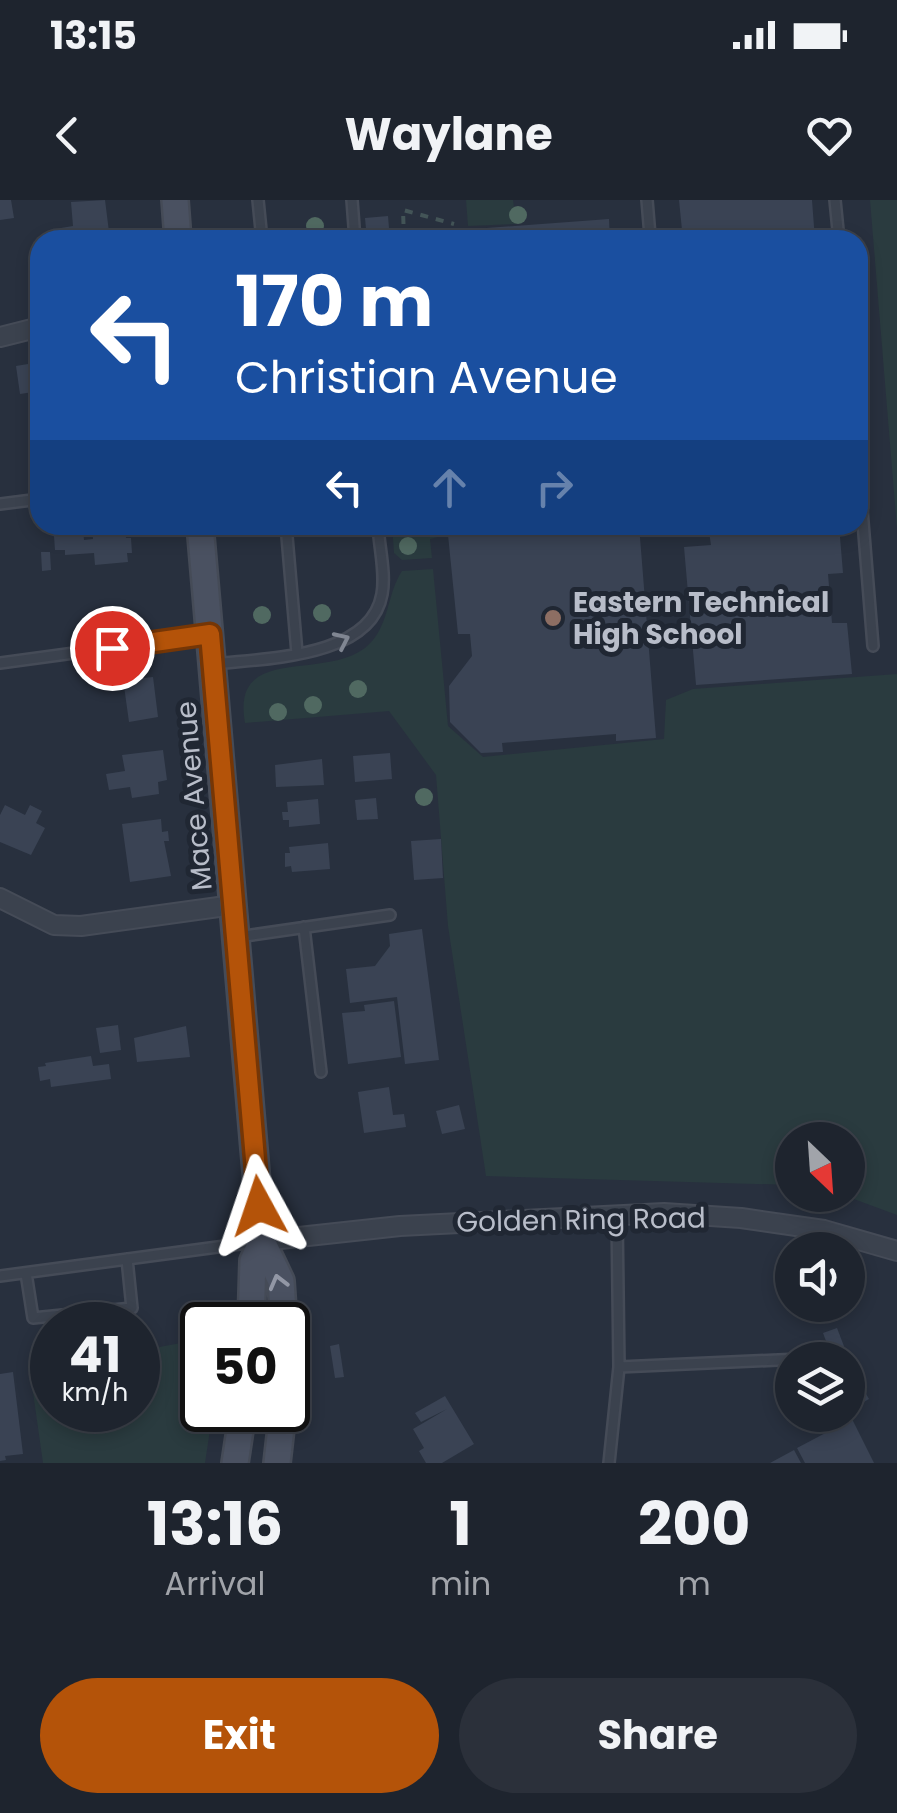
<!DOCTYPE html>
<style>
:root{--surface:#1e242e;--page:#2b303a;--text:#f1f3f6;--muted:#a1a4aa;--line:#3c414a;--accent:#b45309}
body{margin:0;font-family:Poppins,sans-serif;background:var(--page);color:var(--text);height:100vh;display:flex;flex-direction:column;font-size:38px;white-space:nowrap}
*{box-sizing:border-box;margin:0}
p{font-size:32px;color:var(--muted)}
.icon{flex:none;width:55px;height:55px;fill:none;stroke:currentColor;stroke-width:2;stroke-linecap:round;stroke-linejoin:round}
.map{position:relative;height:1263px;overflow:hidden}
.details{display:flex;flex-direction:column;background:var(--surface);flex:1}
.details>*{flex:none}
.banner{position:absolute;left:30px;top:30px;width:838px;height:305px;border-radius:30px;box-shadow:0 5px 15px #0003,0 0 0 2px var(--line);background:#1a4fa0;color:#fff;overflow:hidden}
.needle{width:65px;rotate:155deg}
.controls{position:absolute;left:775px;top:922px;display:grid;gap:20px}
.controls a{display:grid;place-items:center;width:90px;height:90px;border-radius:50%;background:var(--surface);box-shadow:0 5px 15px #0003,0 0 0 2px var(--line);font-size:50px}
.speed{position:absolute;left:30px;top:1102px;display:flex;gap:20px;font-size:50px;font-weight:700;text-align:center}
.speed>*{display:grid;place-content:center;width:130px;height:130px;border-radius:50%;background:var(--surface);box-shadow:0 5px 15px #0003,0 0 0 2px var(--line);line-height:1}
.speed small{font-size:25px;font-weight:400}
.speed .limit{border:5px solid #111;border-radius:15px;background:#fff;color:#111}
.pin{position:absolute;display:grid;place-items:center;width:85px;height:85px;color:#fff;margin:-42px;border:5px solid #fff;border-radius:50%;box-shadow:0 2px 10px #0007}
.me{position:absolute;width:110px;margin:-55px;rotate:355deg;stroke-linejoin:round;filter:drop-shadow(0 0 8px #0008)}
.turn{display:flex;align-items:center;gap:35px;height:210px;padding:0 40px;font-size:45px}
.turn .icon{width:130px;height:130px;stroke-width:2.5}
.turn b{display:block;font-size:70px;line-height:85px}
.lanes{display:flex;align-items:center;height:95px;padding:0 40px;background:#0003;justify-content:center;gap:50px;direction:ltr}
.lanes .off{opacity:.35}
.eta{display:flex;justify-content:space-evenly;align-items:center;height:170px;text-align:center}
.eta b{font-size:60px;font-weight:700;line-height:70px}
.primary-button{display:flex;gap:20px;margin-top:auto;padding:20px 40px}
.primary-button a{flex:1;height:115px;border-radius:60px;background:var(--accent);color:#fff;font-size:40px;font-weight:700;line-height:115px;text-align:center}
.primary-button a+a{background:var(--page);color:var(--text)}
.status{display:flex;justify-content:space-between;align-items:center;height:70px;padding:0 50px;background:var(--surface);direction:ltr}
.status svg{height:28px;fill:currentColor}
header{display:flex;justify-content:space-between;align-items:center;height:130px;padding:0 40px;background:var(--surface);font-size:45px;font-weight:700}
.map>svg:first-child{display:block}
.green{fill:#2a3b3f}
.building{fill:#3a4354}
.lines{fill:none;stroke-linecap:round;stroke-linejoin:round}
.lane-casing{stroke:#454b57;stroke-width:14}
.street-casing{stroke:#454b57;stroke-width:22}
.secondary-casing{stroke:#454b57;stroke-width:30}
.path{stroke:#435457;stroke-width:4;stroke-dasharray:8 8;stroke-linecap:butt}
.lane{stroke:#3b424e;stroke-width:9}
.street{stroke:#3b424e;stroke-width:18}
.secondary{stroke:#4a5161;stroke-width:25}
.tree{fill:#506961}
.oneway{stroke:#808692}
.oneway2{stroke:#9297a5}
.route-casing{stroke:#753606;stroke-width:25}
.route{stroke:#b45309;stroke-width:18}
.education-dot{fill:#8d6e63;stroke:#202733;stroke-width:4}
.labels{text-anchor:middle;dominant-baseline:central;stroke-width:10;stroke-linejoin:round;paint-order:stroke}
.poi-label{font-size:28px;font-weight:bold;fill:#b8bdc9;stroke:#202733;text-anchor:start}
.street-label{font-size:28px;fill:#b8bdc9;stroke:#202733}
</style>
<div class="status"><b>13:15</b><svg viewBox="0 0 49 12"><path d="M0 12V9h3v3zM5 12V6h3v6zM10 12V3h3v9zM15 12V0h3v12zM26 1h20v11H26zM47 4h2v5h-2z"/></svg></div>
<header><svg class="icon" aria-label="back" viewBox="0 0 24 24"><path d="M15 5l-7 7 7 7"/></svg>Waylane<svg class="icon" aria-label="heart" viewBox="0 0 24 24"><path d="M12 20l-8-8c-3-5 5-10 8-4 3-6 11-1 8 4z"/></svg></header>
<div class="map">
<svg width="897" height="1263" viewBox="0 0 897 1263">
<rect width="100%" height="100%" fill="#28303e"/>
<path class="green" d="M466 0H513L516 24 468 26Z
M870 0H897V329Z
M392 325H440L438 337 430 339 432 358 402 360 394 353Z
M433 369 448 526 483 557 664 539 666 500 693 489 897 474V1015L843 995H848V940H792V985L486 976 448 726 436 575 389 511 245 523C231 444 321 481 365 448 390 428 386 395 402 371Z
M202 1139V1210H213L205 1263H43L30 1171 52 1167V1210H138V1151Z"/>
<path class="building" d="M0 0H11L14 18 0 20Z
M105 0 110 40H62L61 28 73 26 71 2Z
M679 0H812L815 40H683Z
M388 16 390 40H367L365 18Z
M609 19 610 40H419V33Z
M40 162V191L20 194 16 166Z
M447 325H639L656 538 616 541V534L502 543 503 552 481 553 450 522 449 486 472 456 470 434H458Z
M708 325H839L843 373 828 374 832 423H847L852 474 696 485 684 347 711 345Z
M125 326 126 338H131L132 353H127L128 362 95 365 94 353 65 355V350H55L54 336H63L62 331 83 329 84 340 93 339 92 329Z
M41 352H50L51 370 42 371Z
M141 452 144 478 153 477 158 517 129 522 123 479 109 481 106 457Z
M163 550 167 580 158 582 159 594 132 598 130 587 109 590 106 574 125 571 122 555Z
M390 553 392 579 355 582 353 556Z
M322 559 324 585 276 587 275 565Z
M376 598 378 619 357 620 355 600Z
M318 599 320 624 289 627V620H283L282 612H288L287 602Z
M5 605 25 615 30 605 42 611 36 623 45 628 31 655 0 642V615Z
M161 619 162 632 168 631 169 641H164L171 676 130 682 122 624Z
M441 639 443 678 414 680 411 641Z
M328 643 330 669 292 672 291 666 285 667V653H290L289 647Z
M422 729 439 860 405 864 397 797 350 803 346 769 375 766 390 746 389 734Z
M394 801 401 857 348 864 342 813 365 811 364 805Z
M118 825 121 850 100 853 96 828Z
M186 826 190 857 137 862 134 838Z
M91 856 93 866 109 864 111 879 51 887 50 879 40 881 38 867 46 866 45 863Z
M389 887 393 915 404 914 406 927 364 933 358 892Z
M459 905 465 929 442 934 436 911Z
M837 1128 857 1180 848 1184V1160H833L823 1133Z
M339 1144 344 1177 335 1178 330 1146Z
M13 1172 23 1254 5 1256 6 1260 0 1261V1174Z
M862 1187 869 1199 855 1207 848 1196Z
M445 1196 474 1244 442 1263H426L419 1251 424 1248 413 1229 447 1209 421 1222 415 1213Z
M852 1219 874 1263H805L797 1248Z
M794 1250 801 1263H770Z"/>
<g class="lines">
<g class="lane-casing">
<path id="lane" d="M258 0 262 40
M352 0 355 40
M647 0 650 36
M835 0 839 40
M858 260 873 446
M0 304 40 299
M286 325 297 453
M0 463 207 435
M215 464C266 458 371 458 382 394 386 373 379 347 378 325
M304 727 321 872
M238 737 390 715
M26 1073 33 1118 132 1108 127 1059
M0 1076 255 1042
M619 1167 800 1159
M609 1263 619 1167 617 1016"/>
</g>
<g class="street-casing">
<path id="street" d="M0 137 40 127
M0 698 54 725 81 726 233 705
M262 1041 400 1026 664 1013 741 1018 824 1030 897 1051"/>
</g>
<g class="secondary-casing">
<path id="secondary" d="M175 0 178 40
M200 325 262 1041 281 1081 284 1125
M251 1125 253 1061 262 1041
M235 1263 243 1210
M277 1263 283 1210"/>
</g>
<path class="path" d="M404 40 403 10 454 24"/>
<use href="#lane" class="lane"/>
<use href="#street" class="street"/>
<use href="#secondary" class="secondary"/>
</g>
<g class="tree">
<circle cx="518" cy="15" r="9"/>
<circle cx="315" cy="26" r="9"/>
<circle cx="408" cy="346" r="9"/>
<circle cx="322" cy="413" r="9"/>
<circle cx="262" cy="415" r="9"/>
<circle cx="358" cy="489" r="9"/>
<circle cx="313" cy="505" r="9"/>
<circle cx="278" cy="512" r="9"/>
<circle cx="424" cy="597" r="9"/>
</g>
<defs><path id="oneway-chevron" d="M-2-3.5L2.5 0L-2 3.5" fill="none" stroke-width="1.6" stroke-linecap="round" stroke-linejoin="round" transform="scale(2.5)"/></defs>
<use class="oneway" href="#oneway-chevron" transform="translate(342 440) rotate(-25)"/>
<use class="oneway2" href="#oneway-chevron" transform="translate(278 1082) rotate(-105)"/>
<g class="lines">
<g class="route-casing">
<path id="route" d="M112 448 210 434 259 1006"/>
</g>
<use href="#route" class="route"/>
</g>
<circle class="education-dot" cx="553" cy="418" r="10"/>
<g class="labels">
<g class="poi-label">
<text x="573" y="402">Eastern Technical<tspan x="573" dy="32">High School</tspan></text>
</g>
<g class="street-label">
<text transform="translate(194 596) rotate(-95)">Mace Avenue</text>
<text transform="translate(581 1020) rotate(-1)">Golden Ring Road</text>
</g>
</g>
</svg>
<div class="controls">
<a><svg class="needle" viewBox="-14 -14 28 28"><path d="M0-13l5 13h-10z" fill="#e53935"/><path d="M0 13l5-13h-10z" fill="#a1a4aa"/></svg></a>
<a><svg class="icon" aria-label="sound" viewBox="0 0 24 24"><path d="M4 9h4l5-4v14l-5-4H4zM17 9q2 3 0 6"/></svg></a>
<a><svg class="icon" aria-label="layers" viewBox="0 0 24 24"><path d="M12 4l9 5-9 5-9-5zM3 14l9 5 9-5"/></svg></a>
</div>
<div class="speed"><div>41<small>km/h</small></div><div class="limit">50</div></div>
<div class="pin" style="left:112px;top:448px;background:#d93025"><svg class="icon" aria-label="arrive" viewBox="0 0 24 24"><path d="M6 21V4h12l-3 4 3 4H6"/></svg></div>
<svg class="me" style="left:259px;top:1006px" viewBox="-20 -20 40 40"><path d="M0-17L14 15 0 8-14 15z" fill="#b45309" stroke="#fff" stroke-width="4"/></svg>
<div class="banner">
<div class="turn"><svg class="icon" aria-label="left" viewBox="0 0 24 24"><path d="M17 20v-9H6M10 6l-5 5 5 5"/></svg><div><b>170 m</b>Christian Avenue</div></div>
<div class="lanes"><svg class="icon" aria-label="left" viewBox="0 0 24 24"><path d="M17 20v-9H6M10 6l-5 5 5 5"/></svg><svg class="icon off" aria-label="ahead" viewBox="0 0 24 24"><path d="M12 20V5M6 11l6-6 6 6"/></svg><svg class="icon off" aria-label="right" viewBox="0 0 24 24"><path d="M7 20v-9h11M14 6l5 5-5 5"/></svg></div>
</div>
</div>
<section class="details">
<div class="eta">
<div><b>13:16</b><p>Arrival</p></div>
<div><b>1</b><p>min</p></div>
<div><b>200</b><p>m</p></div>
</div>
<div class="primary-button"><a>Exit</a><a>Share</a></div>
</section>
